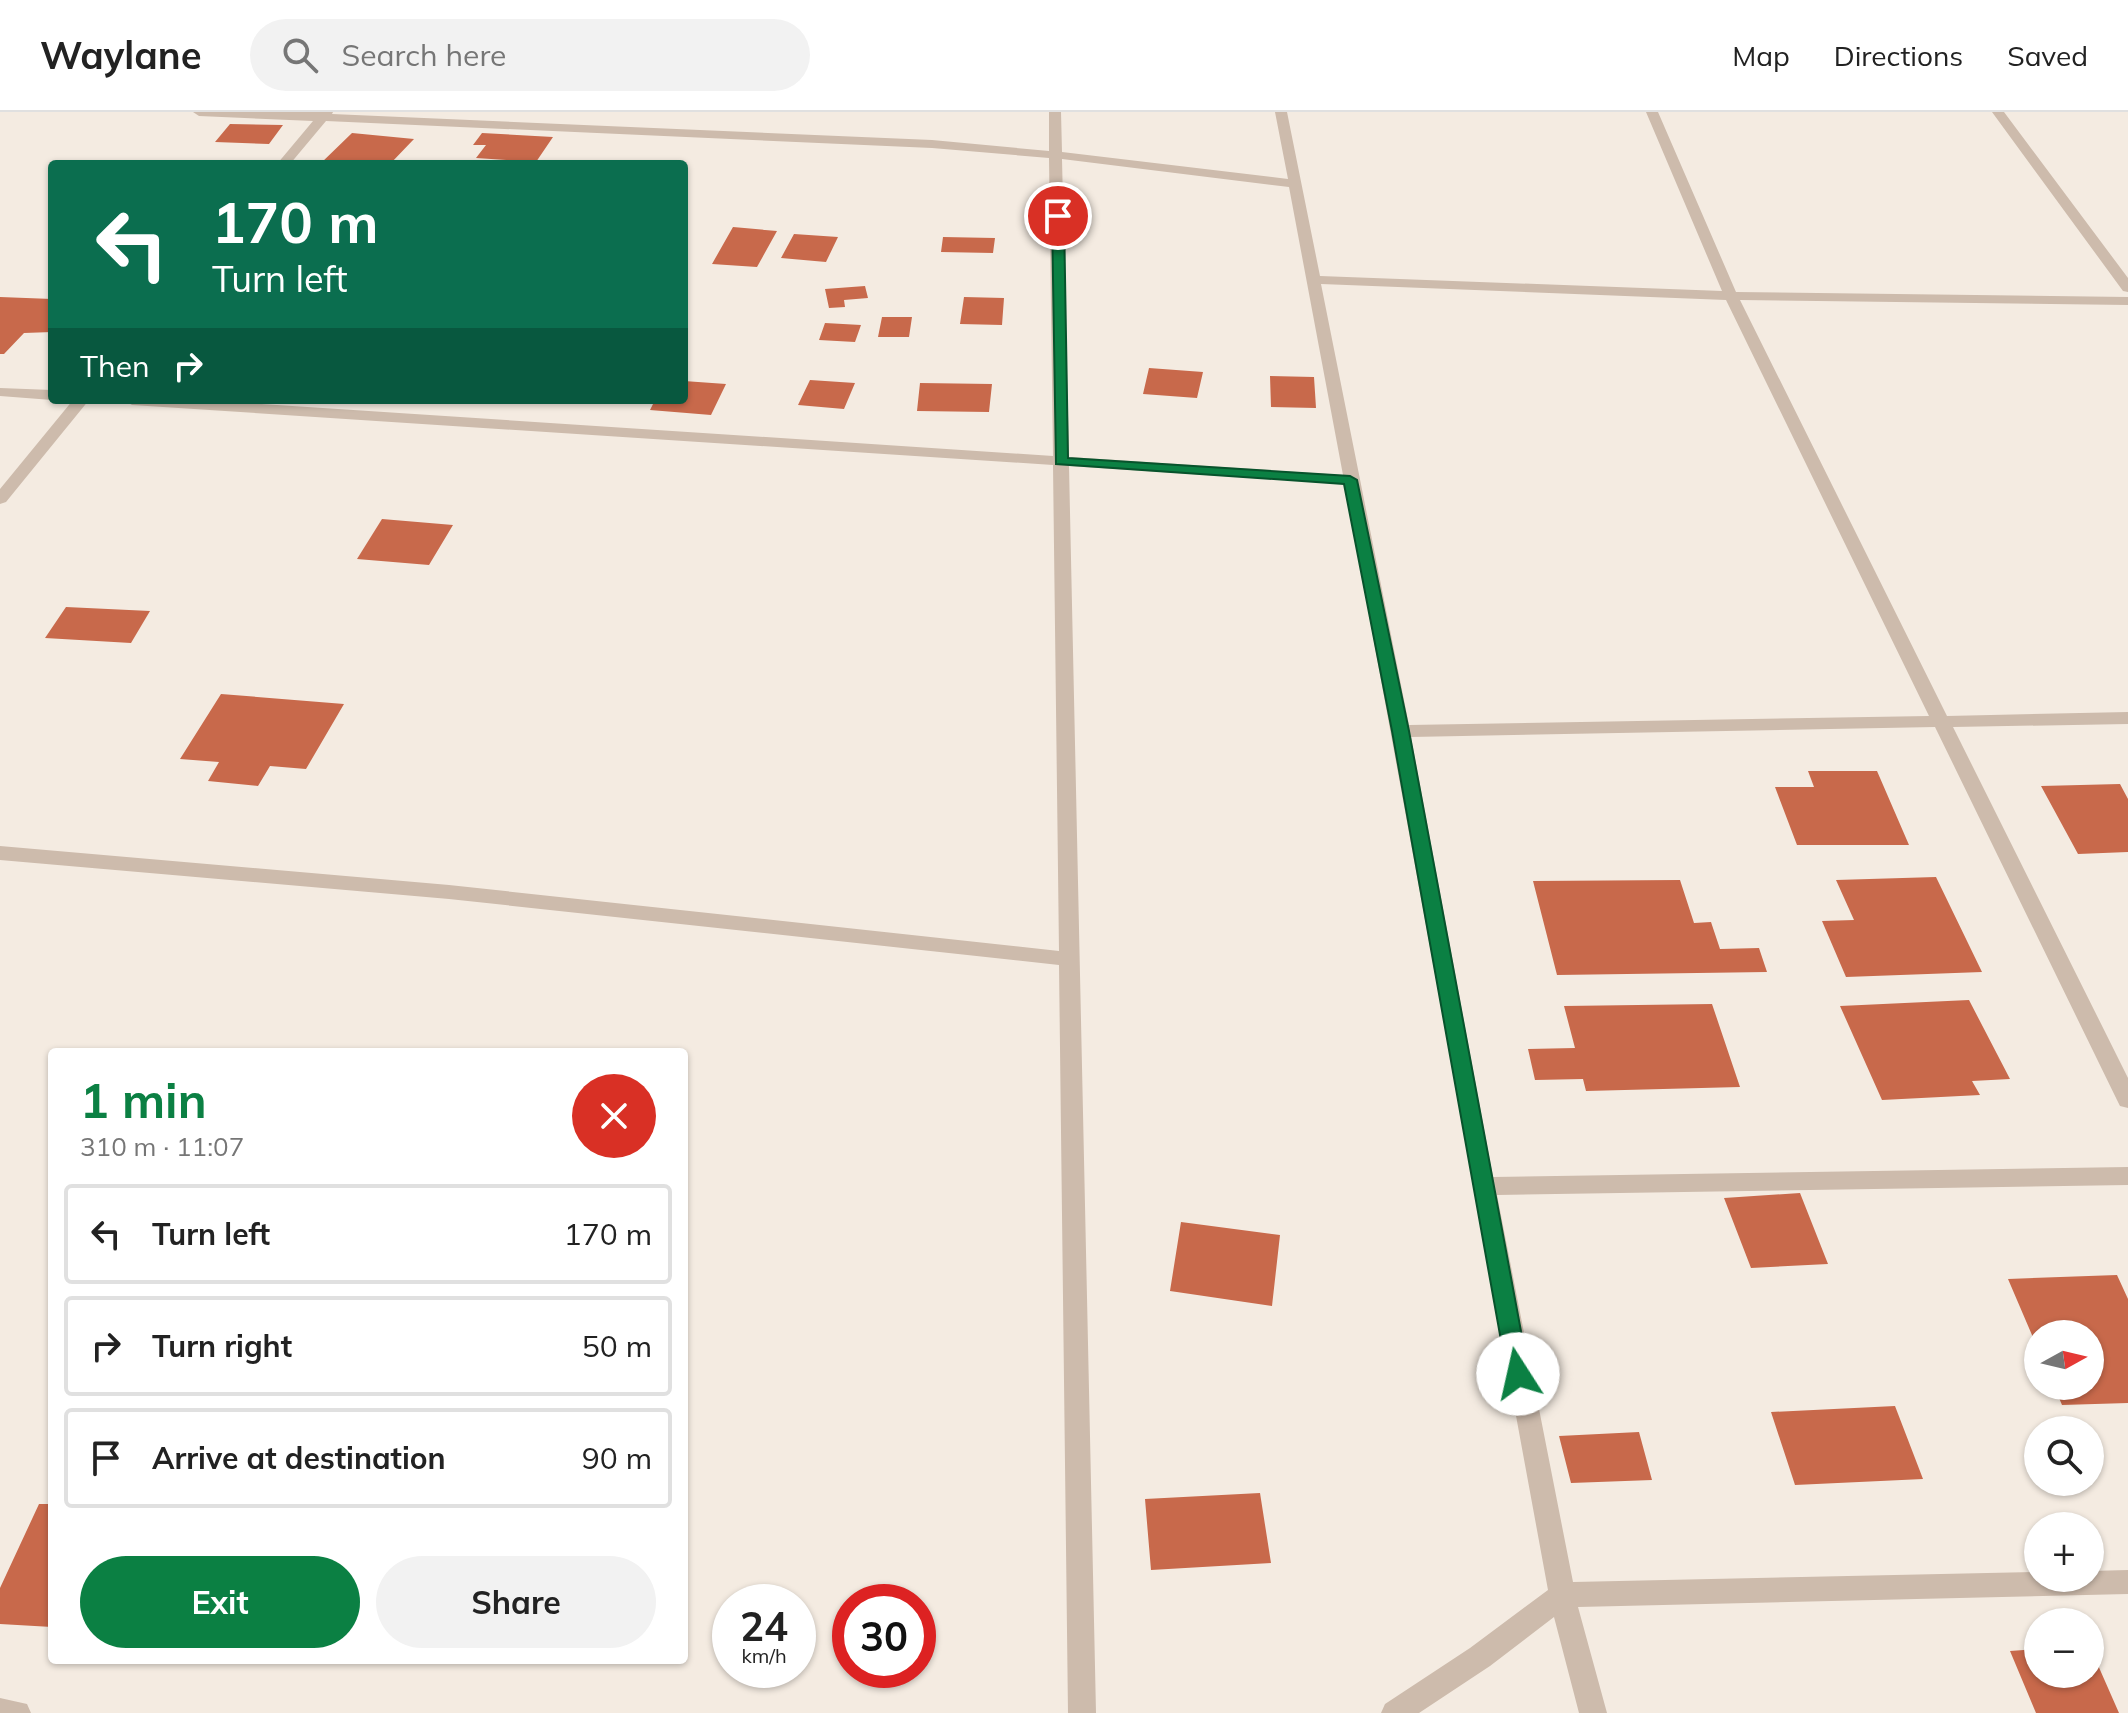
<!DOCTYPE html>
<meta charset="utf-8">
<style>
:root{--surface:#fff;--page:#f2f2f2;--text:#222;--muted:#767676;--line:#e0e0e0;--accent:#0b8043}
body{margin:0;font-family:Mulish,sans-serif;background:var(--page);color:var(--text);height:100vh;display:flex;flex-direction:column;font-size:30px;white-space:nowrap}
*{box-sizing:border-box;margin:0}
p{font-size:26px;color:var(--muted)}
.icon{flex:none;width:44px;height:44px;fill:none;stroke:currentColor;stroke-width:2;stroke-linecap:round;stroke-linejoin:round}
.map{position:relative;flex:1;overflow:hidden}
.details{position:absolute;left:48px;top:936px;width:640px;height:616px;display:flex;flex-direction:column;background:var(--surface);border-radius:8px;box-shadow:0 2px 6px #0004}
.details>*{flex:none}
.guide{position:absolute;left:48px;top:48px;width:640px;height:244px;border-radius:8px;box-shadow:0 2px 6px #0004;background:#0b6e4f;color:#fff;overflow:hidden}
.needle{width:52px;rotate:82deg}
.buttons{position:absolute;left:2024px;top:1208px;display:grid;gap:16px}
.buttons a{display:grid;place-items:center;width:80px;height:80px;border-radius:50%;background:var(--surface);box-shadow:0 2px 6px #0004;font-size:40px}
.speed{position:absolute;left:712px;top:1472px;display:flex;gap:16px;font-size:40px;font-weight:700;text-align:center}
.speed>*{display:grid;place-content:center;width:104px;height:104px;border-radius:50%;background:var(--surface);box-shadow:0 2px 6px #0004;line-height:1}
.speed small{font-size:20px;font-weight:400}
.speed .limit{border:12px solid #d22;background:#fff;color:#111}
.pin{position:absolute;display:grid;place-items:center;width:68px;height:68px;color:#fff;margin:-34px;border:4px solid #fff;border-radius:50%;box-shadow:0 2px 8px #0007}
.me{position:absolute;width:88px;margin:-44px;rotate:350deg;stroke-linejoin:round;filter:drop-shadow(0 0 6px #0008)}
.turn{display:flex;align-items:center;gap:28px;height:168px;padding:0 32px;font-size:36px}
.turn .icon{width:104px;height:104px;stroke-width:2.5}
.turn b{display:block;font-size:56px;line-height:68px}
.then{display:flex;align-items:center;height:76px;padding:0 32px;background:#0003;gap:16px;font-size:30px}
.round{display:grid;place-items:center;flex:none;width:84px;height:84px;border-radius:42px;background:var(--page)}
.headline{display:flex;align-items:center;justify-content:space-between;height:136px;padding:0 32px}
h1{font-size:48px;font-weight:700;line-height:60px;color:var(--accent)}
.cta{display:flex;gap:16px;margin-top:auto;padding:16px 32px}
.cta a{flex:1;height:92px;border-radius:48px;background:var(--accent);color:#fff;font-size:32px;font-weight:700;line-height:92px;text-align:center}
.cta a+a{background:var(--page);color:var(--text)}
ul{padding:0;list-style:none}
li{display:flex;align-items:center;gap:24px;height:100px;margin:0 16px 12px;padding:0 16px;border:4px solid var(--line);border-radius:8px}
li div{flex:1}
li b{display:block;font-size:30px}
li em{font-style:normal}
header{display:flex;align-items:center;gap:48px;box-sizing:border-box;height:112px;padding:0 40px;background:var(--surface);border-bottom:2px solid var(--line)}
header strong{font-size:38px}
nav{display:flex;gap:44px;margin-inline-start:auto;font-size:28px}
.search{width:560px;height:72px;background:var(--page);display:flex;align-items:center;gap:20px;box-sizing:border-box;padding:0 28px;border-radius:44px;color:var(--muted);font-size:30px}
.map>svg:first-child{display:block}
.building{fill:#c8694b}
.lines{fill:none;stroke-linecap:round;stroke-linejoin:round}
.minor{fill:#cdbbac;fill-rule:evenodd}
.route{fill:#0b8043;stroke:#07532c;stroke-width:2}
</style>
<header>
<strong>Waylane</strong>
<div class="search"><svg class="icon" aria-label="search" viewBox="0 0 24 24"><circle cx="10" cy="10" r="6"/><path d="M15 15l6 6"/></svg>Search here</div>
<nav><a>Map</a><a>Directions</a><a>Saved</a></nav>
</header>
<div class="map">
<svg width="2128" height="1601" viewBox="0 0 2128 1601">
<rect width="100%" height="100%" fill="#f4ebe1"/>
<path class="building" d="M230 12 283 13 269 32 215 30Z
M352 21 414 27 390 52H320Z
M482 21 553 25 536 50 476 46 486 33H473Z
M733 115 777 119 757 155 712 152Z
M794 122 838 125 826 150 781 146Z
M943 125 995 126 993 141 941 140Z
M865 174 868 186 844 188 845 195 829 196 825 177Z
M0 185 52 187V220L24 221 4 242H0Z
M964 185 1004 186 1002 213 960 212Z
M882 205H912L909 225H878Z
M825 211 861 213 855 230 819 228Z
M1149 256 1203 260 1197 286 1143 282Z
M1270 264 1314 265 1316 296 1271 295Z
M810 268 855 271 844 297 798 293Z
M684 269 726 272 711 303 650 298 655 288H684Z
M920 271 992 272 989 300 917 299Z
M382 407 453 413 429 453 357 447Z
M66 495 150 499 131 531 45 526Z
M221 582 344 592 306 657 270 654 258 674 208 669 219 650 180 647Z
M1808 659H1877L1909 733H1797L1775 675H1814Z
M2120 672 2128 687V740L2078 742 2041 674Z
M1936 765 1982 860 1846 865 1822 809 1854 808 1836 768Z
M1680 768 1694 811 1711 810 1720 837 1759 836 1767 860 1557 863 1533 769Z
M1969 888 2010 967 1972 969 1980 983 1882 988 1840 894Z
M1712 892 1740 975 1586 979 1583 967 1535 968 1528 937 1575 936 1564 894Z
M1800 1081 1828 1152 1751 1156 1724 1086Z
M1181 1110 1280 1123 1272 1194 1170 1179Z
M2117 1163 2128 1187V1291L2062 1293 2054 1274H2090V1222H2038V1237L2008 1167Z
M1895 1294 1923 1367 1795 1373 1771 1300Z
M1639 1320 1652 1368 1571 1371 1559 1324Z
M1260 1381 1271 1451 1151 1458 1145 1387Z
M39 1392H52V1515L0 1512V1476Z
M2090 1535 2119 1601H2036L2010 1539 2038 1537V1562H2090Z"/>
<g class="lines">
<path class="minor" d="M193 0H333L332 2 932 28 1049 39V0H1061L1062 40 1288 67 1275 0H1287L1320 164 1722 179 1646 0H1658L1736 180 2128 185V193L1740 188 1947 604 2128 600V612L1953 615 2128 966V996L2120 994 2117 988 1935 615 1411 625 1493 1065 2128 1055V1073L1497 1083 1573 1470 2038 1460V1466H2090V1459L2128 1458V1482L1578 1495 1607 1601H1579L1554 1505 1490 1554 1419 1601H1381L1385 1592 1470 1536 1548 1478 1345 372 1069 354 1096 1601H1068L1059 853 449 787 0 748V734L449 773 1059 839 1053 353 132 293 124 288H201L1053 344 1049 46 932 36 326 9 290 52H277L313 9 199 4ZM1062 47 1289 75 1343 363 1069 345ZM1321 172 1726 188 1929 604 1409 613Z
M1992 0H2004L2128 166V180L2123 179Z
M0 276 52 278V288L0 284Z
M73 288H89L6 390 0 392V377Z
M0 1586 27 1592 31 1601H0Z"/>
</g>
<path class="route" d="M1058 101 1064 104 1068 346 1350 364 1357 368 1409 619 1529 1262 1526 1268 1518 1271 1510 1268 1507 1262 1392 619 1344 372 1056 352 1052 104Z"/>
</svg>
<div class="buttons">
<a><svg class="needle" viewBox="-14 -14 28 28"><path d="M0-13l5 13h-10z" fill="#e53935"/><path d="M0 13l5-13h-10z" fill="#767676"/></svg></a>
<a><svg class="icon" aria-label="search" viewBox="0 0 24 24"><circle cx="10" cy="10" r="6"/><path d="M15 15l6 6"/></svg></a>
<a>+</a>
<a>−</a>
</div>
<div class="speed"><div>24<small>km/h</small></div><div class="limit">30</div></div>
<div class="pin" style="left:1058px;top:104px;background:#d93025"><svg class="icon" aria-label="arrive" viewBox="0 0 24 24"><path d="M6 21V4h12l-3 4 3 4H6"/></svg></div>
<svg class="me" style="left:1518px;top:1262px" viewBox="-20 -20 40 40"><circle r="19" fill="#fff"/><path d="M0-13L10 11 0 6-10 11z" fill="#0b8043"/></svg>
<div class="guide">
<div class="turn"><svg class="icon" aria-label="left" viewBox="0 0 24 24"><path d="M17 20v-9H6M10 6l-5 5 5 5"/></svg><div><b>170 m</b>Turn left</div></div>
<div class="then">Then<svg class="icon" aria-label="right" viewBox="0 0 24 24"><path d="M7 20v-9h11M14 6l5 5-5 5"/></svg></div>
</div>
<section class="details">
<div class="headline"><div><h1>1 min</h1><p>310 m · 11:07</p></div><a class="round" style="background:#d93025;color:#fff"><svg class="icon" aria-label="close" viewBox="0 0 24 24"><path d="M6 6l12 12M18 6L6 18"/></svg></a></div>
<ul>
<li><svg class="icon" aria-label="left" viewBox="0 0 24 24"><path d="M17 20v-9H6M10 6l-5 5 5 5"/></svg><div><b>Turn left</b></div><em>170 m</em></li>
<li><svg class="icon" aria-label="right" viewBox="0 0 24 24"><path d="M7 20v-9h11M14 6l5 5-5 5"/></svg><div><b>Turn right</b></div><em>50 m</em></li>
<li><svg class="icon" aria-label="arrive" viewBox="0 0 24 24"><path d="M6 21V4h12l-3 4 3 4H6"/></svg><div><b>Arrive at destination</b></div><em>90 m</em></li>
</ul>
<div class="cta"><a>Exit</a><a>Share</a></div>
</section>
</div>
